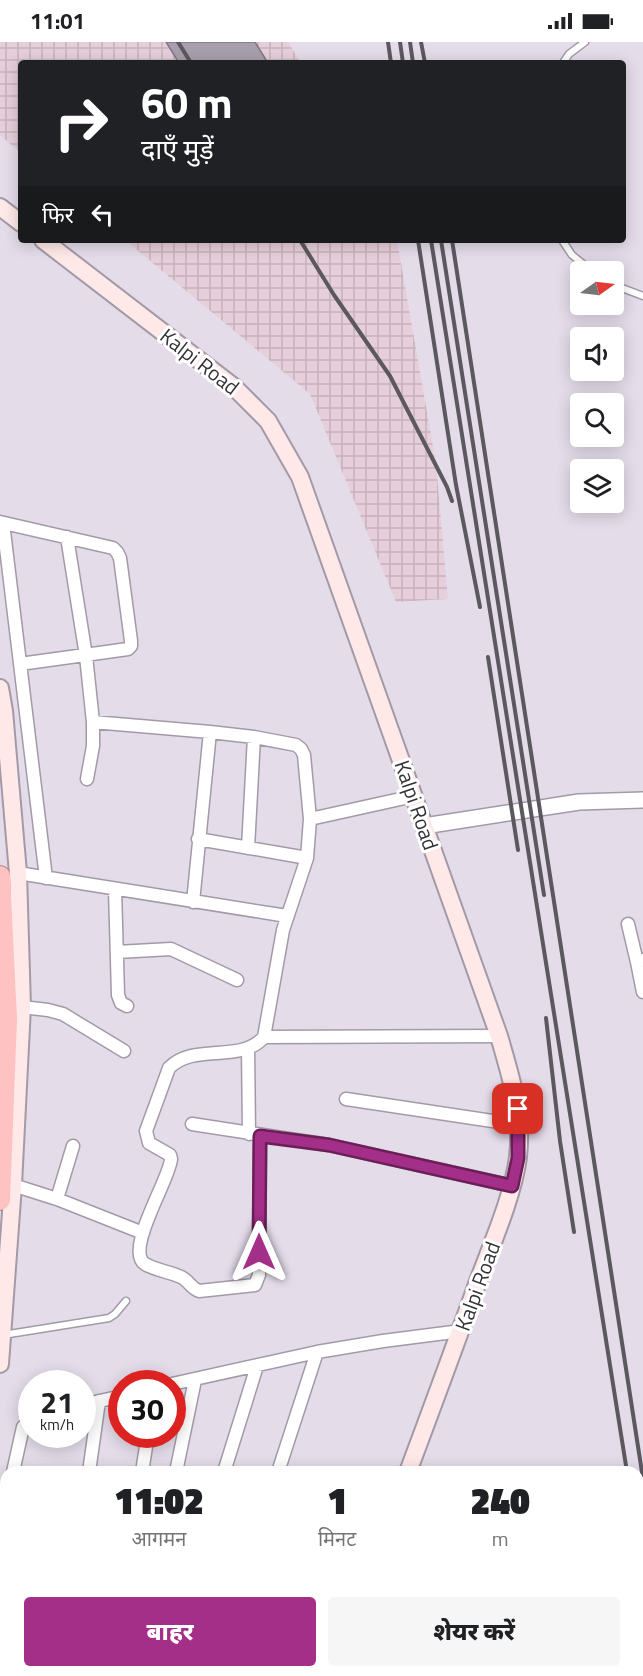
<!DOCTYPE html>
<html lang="hi">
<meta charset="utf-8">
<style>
:root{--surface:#fff;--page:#f6f6f6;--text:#202124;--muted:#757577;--accent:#a42f88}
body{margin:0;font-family:"Titillium Web","Noto Sans Devanagari",sans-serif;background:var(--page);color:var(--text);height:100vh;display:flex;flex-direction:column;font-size:22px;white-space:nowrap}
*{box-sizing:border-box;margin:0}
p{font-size:20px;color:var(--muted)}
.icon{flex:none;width:33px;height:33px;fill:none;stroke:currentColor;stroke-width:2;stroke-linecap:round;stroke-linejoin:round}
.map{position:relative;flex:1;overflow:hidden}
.details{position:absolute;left:0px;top:1424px;width:644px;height:212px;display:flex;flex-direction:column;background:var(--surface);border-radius:18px 18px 0 0;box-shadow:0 3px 15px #0003}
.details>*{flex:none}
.top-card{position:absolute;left:18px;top:18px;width:608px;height:183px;border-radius:6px;box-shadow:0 3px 15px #0003;background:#202124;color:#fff;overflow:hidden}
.needle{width:39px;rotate:76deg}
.buttons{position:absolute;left:570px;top:219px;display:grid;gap:12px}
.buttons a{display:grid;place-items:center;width:54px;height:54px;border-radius:6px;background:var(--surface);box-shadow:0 3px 15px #0003;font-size:30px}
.speed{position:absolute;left:18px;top:1328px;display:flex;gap:12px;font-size:30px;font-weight:700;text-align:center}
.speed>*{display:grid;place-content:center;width:78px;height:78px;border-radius:50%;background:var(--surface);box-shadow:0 3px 15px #0003;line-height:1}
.speed small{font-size:15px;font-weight:400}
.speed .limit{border:9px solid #d22;background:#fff;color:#111}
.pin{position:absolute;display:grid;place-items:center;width:51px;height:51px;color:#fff;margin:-26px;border-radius:12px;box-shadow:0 3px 9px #0006}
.me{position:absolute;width:66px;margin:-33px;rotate:0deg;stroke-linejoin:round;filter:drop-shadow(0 0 4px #0008)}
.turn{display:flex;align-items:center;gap:21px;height:126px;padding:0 24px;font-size:27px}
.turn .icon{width:78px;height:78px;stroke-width:2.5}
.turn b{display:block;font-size:42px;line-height:51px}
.then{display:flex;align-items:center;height:57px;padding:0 24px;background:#0003;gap:12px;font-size:22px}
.eta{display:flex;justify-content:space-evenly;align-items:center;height:102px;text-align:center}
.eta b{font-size:36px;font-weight:800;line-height:42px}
.cta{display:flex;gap:12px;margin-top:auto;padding:12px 24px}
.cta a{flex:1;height:69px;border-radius:6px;background:var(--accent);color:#fff;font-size:24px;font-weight:800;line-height:69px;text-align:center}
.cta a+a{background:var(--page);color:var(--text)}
.status{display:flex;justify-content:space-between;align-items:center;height:42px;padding:0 30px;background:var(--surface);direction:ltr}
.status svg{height:16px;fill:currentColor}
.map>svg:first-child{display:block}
.industrial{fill:url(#industrial-grid)}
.building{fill:#a89fad;stroke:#807784;stroke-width:1.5}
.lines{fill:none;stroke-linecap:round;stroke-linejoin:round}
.service-casing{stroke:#a39aa8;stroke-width:9}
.minor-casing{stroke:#a39aa8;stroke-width:15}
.tertiary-casing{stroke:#a39aa8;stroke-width:18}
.secondary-casing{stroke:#a39aa8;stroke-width:20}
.trunk-casing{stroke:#b88588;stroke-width:22}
.service{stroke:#fff;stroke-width:6}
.minor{stroke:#fff;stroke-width:12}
.tertiary{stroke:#fff;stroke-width:15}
.secondary{stroke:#ffe8e8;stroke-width:16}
.trunk{stroke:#fec2c2;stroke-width:20}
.rail{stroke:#5c585f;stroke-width:4}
.route-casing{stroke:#6b1f58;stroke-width:15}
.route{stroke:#a42f88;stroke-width:10}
.labels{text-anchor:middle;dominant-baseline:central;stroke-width:6;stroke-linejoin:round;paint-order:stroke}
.street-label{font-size:21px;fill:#353237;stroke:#fff}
</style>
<div class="status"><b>11:01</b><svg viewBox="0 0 49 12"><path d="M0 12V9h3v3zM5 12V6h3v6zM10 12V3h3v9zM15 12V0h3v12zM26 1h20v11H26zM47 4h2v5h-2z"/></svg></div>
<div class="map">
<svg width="643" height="1634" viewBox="0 0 643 1634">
<defs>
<pattern id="industrial-grid" width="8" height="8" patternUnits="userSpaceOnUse" patternTransform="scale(1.5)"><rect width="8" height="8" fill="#e6cfda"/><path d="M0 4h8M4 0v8" fill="none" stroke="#c6b2bc"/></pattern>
</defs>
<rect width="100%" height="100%" fill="#e5dcea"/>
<path class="industrial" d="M0 0H288L301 21H21V111L0 93Z
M125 198H397L436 422 448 557 396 560 310 352Z"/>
<path class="building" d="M166 0H255L268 21H179Z"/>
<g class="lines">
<g class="service-casing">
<path id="service" d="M563 21 569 12 585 0
M562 198 572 213 593 230
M614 243 643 254
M3 1293 109 1276 115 1272 126 1259"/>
</g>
<g class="minor-casing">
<path id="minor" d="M0 480 113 506 117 510 120 516 131 599V604L128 607 20 622
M3 481 46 836
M67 495 86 614 93 680V704L87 737
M93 680 210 690 254 695 296 703 301 707 304 713 310 777 307 816 283 888 264 995C241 1022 194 1000 169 1026L146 1089 149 1101 170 1113 171 1117C170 1137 124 1208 145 1222 155 1228 170 1230 181 1235 188 1238 191 1246 199 1249L255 1243 259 1233 260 1094
M310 777 414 754
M198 797 307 816
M248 806 254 695
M18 831 287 874
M115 847 118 953 121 961 127 964
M193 860 210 690
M628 882 637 920
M117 910 171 907 237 938
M643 918 637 920 643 950
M22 965 48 968 63 972 124 1009
M264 995 499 994
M248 1006 249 1092
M346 1057 519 1083
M192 1082 329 1103 512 1144
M13 1143 57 1157 143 1191
M57 1157 73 1104
M172 1342 317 1310 383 1299 461 1289
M82 1363 122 1354
M13 1430 23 1385 32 1377
M89 1430 99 1359
M142 1430 148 1392
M176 1430 195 1338
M224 1430 257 1324
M278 1430 317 1310
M0 1496 6 1466
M0 1536H6
M0 1627 6 1628
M12 1629 148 1634
M221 1634 222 1629"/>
</g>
<g class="tertiary-casing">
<path id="tertiary" d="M424 784 579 760 643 758"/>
</g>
<g class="secondary-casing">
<path id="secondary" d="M0 165 21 181
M43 198 234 345 268 379 300 435 499 994C511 1036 523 1071 518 1115 513 1155 490 1206 476 1245 454 1307 431 1368 408 1430
M0 646 4 669 18 831 22 965 13 1143 0 1322
M349 1634 350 1629"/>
</g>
<g class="trunk-casing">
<path id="trunk" d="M0 834 7 977 0 1158"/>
</g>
<use href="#service" class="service"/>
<use href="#minor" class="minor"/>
<use href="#tertiary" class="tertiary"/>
<use href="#secondary" class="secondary"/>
<use href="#trunk" class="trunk"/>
<path class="rail" d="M178 0 191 21
M388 0 391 21
M400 0 403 21
M410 0 413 21
M421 0 425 21
M300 198 334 253 390 334 447 445 452 459
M418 198 456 443 480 565
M431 198 627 1430
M441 198 544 853
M452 198 643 1437
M488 615 518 808
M546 976 560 1099 574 1190
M638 1439 643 1478
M638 1499 643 1539"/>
</g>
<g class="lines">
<g class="route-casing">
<path id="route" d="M259 1210 260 1094 329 1103 512 1144 518 1116V1067"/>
</g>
<use href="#route" class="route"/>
</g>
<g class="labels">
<g class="street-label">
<text transform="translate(200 319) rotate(38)">Kalpi Road</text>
<text transform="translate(417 763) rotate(71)">Kalpi Road</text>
<text transform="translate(477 1244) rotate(-70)">Kalpi Road</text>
</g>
</g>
</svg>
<div class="buttons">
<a><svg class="needle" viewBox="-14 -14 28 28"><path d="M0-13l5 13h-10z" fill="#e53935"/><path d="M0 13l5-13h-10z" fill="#757577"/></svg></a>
<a><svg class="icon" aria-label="sound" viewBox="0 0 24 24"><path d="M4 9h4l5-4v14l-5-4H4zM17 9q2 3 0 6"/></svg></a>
<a><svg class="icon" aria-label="search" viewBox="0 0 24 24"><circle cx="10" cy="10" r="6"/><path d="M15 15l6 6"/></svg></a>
<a><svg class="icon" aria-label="layers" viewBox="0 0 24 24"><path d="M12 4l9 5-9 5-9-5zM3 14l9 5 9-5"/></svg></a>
</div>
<div class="speed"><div>21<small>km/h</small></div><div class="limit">30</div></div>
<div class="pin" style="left:518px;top:1067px;background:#d93025"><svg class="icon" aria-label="arrive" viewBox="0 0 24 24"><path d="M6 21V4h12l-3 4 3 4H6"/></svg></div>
<svg class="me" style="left:259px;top:1210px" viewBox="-20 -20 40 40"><path d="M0-17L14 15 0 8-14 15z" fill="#a42f88" stroke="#fff" stroke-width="4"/></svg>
<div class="top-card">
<div class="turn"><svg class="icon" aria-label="right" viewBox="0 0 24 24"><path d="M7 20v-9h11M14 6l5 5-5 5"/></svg><div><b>60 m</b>दाएँ मुड़ें</div></div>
<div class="then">फिर<svg class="icon" aria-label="left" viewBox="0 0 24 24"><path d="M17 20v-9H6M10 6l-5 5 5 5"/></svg></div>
</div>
<section class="details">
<div class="eta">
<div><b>11:02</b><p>आगमन</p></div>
<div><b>1</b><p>मिनट</p></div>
<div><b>240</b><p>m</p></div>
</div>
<div class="cta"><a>बाहर</a><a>शेयर करें</a></div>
</section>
</div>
